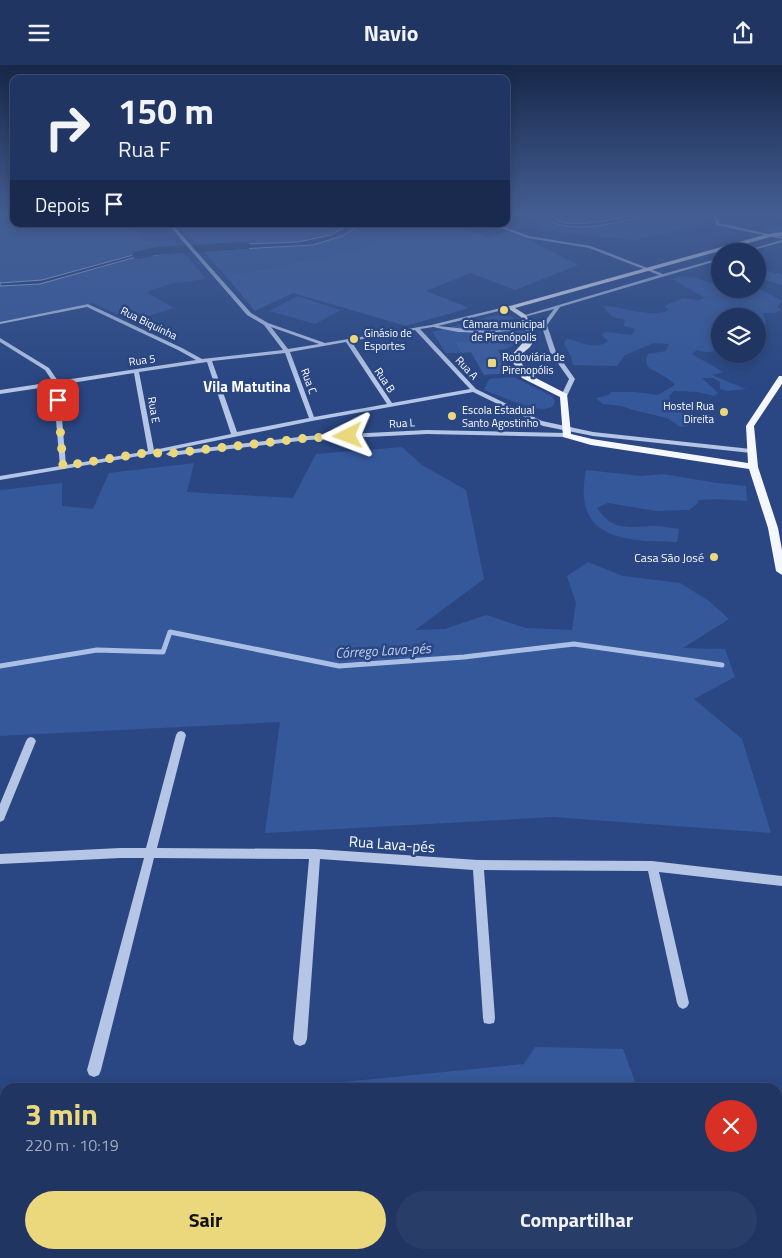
<!DOCTYPE html>
<html lang="pt">
<meta charset="utf-8">
<style>
:root{--surface:#203562;--page:#283d68;--text:#f1f3f6;--muted:#a2abbe;--line:#3d5077;--accent:#ecd87c}
body{margin:0;font-family:"Titillium Web",sans-serif;background:var(--page);color:var(--text);height:100vh;display:flex;flex-direction:column;font-size:19px;white-space:nowrap}
*{box-sizing:border-box;margin:0}
p{font-size:16px;color:var(--muted)}
.icon{flex:none;width:28px;height:28px;fill:none;stroke:currentColor;stroke-width:2;stroke-linecap:round;stroke-linejoin:round}
.map{position:relative;flex:1;overflow:hidden}
.panel{position:absolute;left:0px;top:1018px;width:782px;height:176px;display:flex;flex-direction:column;background:var(--surface);border-radius:15px 15px 0 0;box-shadow:0 2px 12px #0003,0 0 0 1px var(--line)}
.panel>*{flex:none}
.guide{position:absolute;left:10px;top:10px;width:500px;height:152px;border-radius:10px;box-shadow:0 2px 12px #0003,0 0 0 1px var(--line);background:#203562;color:var(--text);overflow:hidden}
.controls{position:absolute;left:711px;top:178px;display:grid;gap:10px}
.controls a{display:grid;place-items:center;width:55px;height:55px;border-radius:50%;background:var(--surface);box-shadow:0 2px 12px #0003,0 0 0 1px var(--line);font-size:25px}
.pin{position:absolute;display:grid;place-items:center;width:42px;height:42px;color:#fff;margin:-21px;border-radius:10px;box-shadow:0 2px 8px #0006}
.me{position:absolute;width:55px;margin:-28px;rotate:267deg;stroke-linejoin:round;filter:drop-shadow(0 0 4px #0008)}
.turn{display:flex;align-items:center;gap:18px;height:105px;padding:0 25px;font-size:22px}
.turn .icon{width:65px;height:65px;stroke-width:2.5}
.turn b{display:block;font-size:35px;line-height:42px}
.then{display:flex;align-items:center;height:48px;padding:0 25px;background:#0003;gap:10px;font-size:19px}
.round{display:grid;place-items:center;flex:none;width:52px;height:52px;border-radius:26px;background:var(--page)}
.headline{display:flex;align-items:center;justify-content:space-between;height:85px;padding:0 25px}
h1{font-size:30px;font-weight:700;line-height:38px;color:var(--accent)}
.primary-button{display:flex;gap:10px;margin-top:auto;padding:10px 25px}
.primary-button a{flex:1;height:58px;border-radius:30px;background:var(--accent);color:#111;font-size:20px;font-weight:700;line-height:58px;text-align:center}
.primary-button a+a{background:var(--page);color:var(--text)}
header{display:flex;justify-content:space-between;align-items:center;height:65px;padding:0 25px;background:var(--surface);font-size:22px;font-weight:700}
.map>svg:first-child{display:block}
.green{fill:#35589a}
.water{fill:#1e3464;stroke:#a9bfe6}
.lines{fill:none;stroke-linecap:round;stroke-linejoin:round}
.stream{stroke:#a9bfe6;stroke-width:5}
.river{fill:#1e3464;fill-rule:evenodd}
.building{fill:#3b5d9f}
.minor{fill:#b4c5e6;fill-rule:evenodd}
.major{fill:#f5f7fe;fill-rule:evenodd}
.route{stroke:#ecd87c;stroke-width:9;stroke-dasharray:0 16.2}
.poi-dot{fill:#ecd87c;stroke:#2a4783;stroke-width:2}
.labels{text-anchor:middle;dominant-baseline:central;stroke-width:5;stroke-linejoin:round;paint-order:stroke}
.far-street-label{font-size:11px;fill:#fff;stroke:#2a4783}
.far-poi-label{font-size:11px;fill:#fff;stroke:#2a4783;text-anchor:start}
.poi-label{font-size:12px;fill:#fff;stroke:#2a4783;text-anchor:end}
.water-label{font-size:14px;font-style:italic;fill:#bfd0ee;stroke:#2a4783}
.far-district-label{font-size:15px;font-weight:bold;fill:#fff;stroke:#2a4783}
.near-street-label{font-size:15px;fill:#fff;stroke:#2a4783}
</style>
<header><svg class="icon" aria-label="menu" viewBox="0 0 24 24"><path d="M4 6h16M4 12h16M4 18h16"/></svg>Navio<svg class="icon" aria-label="share" viewBox="0 0 24 24"><path d="M12 15V3M7 8l5-5 5 5M5 13v7h14v-7"/></svg></header>
<div class="map">
<svg width="782" height="1193" viewBox="0 0 782 1193">
<rect width="100%" height="100%" fill="#2a4783"/>
<path class="green" d="M0 149H14V159H126L146 176H175L181 184 148 186 42 215 0 218Z
M515 149H548L549 154C581 168 617 154 650 149 670 146 692 149 712 149L708 155 701 160 634 175 545 166 522 150Z
M557 149H638C618 154 572 166 555 155Z
M201 159H350C341 164 333 170 323 173 285 183 240 177 200 183L181 161Z
M361 159H470L459 162 488 173 458 203 351 222 283 200 226 211 203 186 313 180 342 171Z
M183 187 206 214 169 219 146 227 174 243 132 256 92 238 0 257V221L40 219 136 192Z
M680 211 696 213 720 221V224L758 223 782 236 777 242 782 245 775 248H763L766 258 762 261 758 260V251H720C720 272 727 294 697 285L692 289 723 307 712 310 746 324 727 326 720 324V317L713 313H702L718 328 714 331 698 327 674 326 669 331 672 339 690 355 687 361 681 362 667 353 633 345 622 341 603 339 596 333 609 330 611 327H635L658 330 675 320C669 312 656 308 647 301L646 293 648 289 666 286 669 279 654 278 625 290 617 301 573 300 571 291 564 279 566 274C580 275 594 287 608 276L602 271 605 267 632 270 635 264 624 261 625 255 613 252 602 241C623 241 649 254 669 245L664 241 683 233 698 235 705 233 672 214Z
M298 231 341 245 315 259 269 246Z
M496 250 512 252 528 269 523 275 507 284 501 274 456 277 461 288H446L432 267Z
M514 312 553 332 555 337 552 342 544 344 530 343 484 325 489 314Z
M402 382 422 400 466 425 484 514 415 565 445 564 486 550 526 563 572 565 576 538 567 511 588 497 623 511 680 518 709 536 729 554 683 583 725 584 735 612 694 634 742 674 771 768 553 752 265 768 280 657 0 671V425L62 418V441L93 444 109 408 194 398 187 427 293 433 316 389Z
M586 405 641 411 663 409 717 418 746 421 747 436 717 434 699 435 697 439 689 445 656 446 608 438 597 443C614 468 630 461 656 461 663 461 671 463 679 464L677 477C624 476 572 475 586 405Z
M535 982 623 984 637 1022H292L524 999Z
M0 1028H5V1189H734L733 1193H0Z"/>
<path class="water" d="M548 149H557L555 154C573 167 628 149 652 149 621 156 580 170 550 156Z
M350 159H361L342 171 313 180 203 186 200 183 247 179 298 177 331 170Z
M181 184 183 187 136 192 40 219 0 221V218L42 215 148 186Z"/>
<g class="lines">
<path class="stream" d="M0 601 97 585 163 587 170 567 339 601 464 592 574 579 722 600"/>
<path class="river" d="M244 177 249 178 251 181 249 184 156 190 139 194 134 193 132 190 134 187 156 182Z"/>
</g>
<path class="building" d="M406 159H468L458 162 488 173 506 166 523 172 578 200 515 225 470 208 426 226 469 243 406 261 293 228 255 246 226 211 346 188 402 169Z
M776 160 782 162V166L775 169 763 165Z
M758 203 782 210V220L758 213Z
M501 274 507 284 498 285 513 308 484 310 471 287 461 288 455 277Z"/>
<g class="lines">
<path class="minor" d="M714 149H718L719 158 782 172V174L716 160Z
M168 159H172L251 248 268 258 325 278 431 260 509 241H511V243L438 261 466 264 489 265 543 259 554 244 524 252 522 251 659 210 589 183 527 173 491 159H496L529 171 591 181 663 209 720 193V195L560 242 547 260 556 287 575 314 567 331 564 333 561 331 569 314 550 287 542 262 489 268 458 267 433 262 420 264 476 324 542 356 593 367 751 384 754 386 751 388 593 371 543 361 473 327 312 356 151 389 0 415V411L60 401 53 321 0 329V325L53 317 45 305 0 277V273L49 303 58 316 196 295 178 285 87 242 0 259V257L88 239 182 283 202 294 283 285 264 260 247 250ZM271 262 319 279 288 284ZM415 265 470 324 392 338 351 276ZM346 277 387 339 314 352 290 287ZM285 288 309 353 237 367 212 296ZM207 297 231 369 154 385 139 307ZM134 308 148 386 66 400 59 320Z
M782 175V177L750 186H744Z
M427 365 566 368 569 370 566 372 427 369 308 375 169 391 166 389 169 387 308 371Z
M181 666 184 667 186 670 157 783 315 784 478 795 652 796 782 811V821L659 807 689 938 687 942 683 944 679 942 677 938 648 806 484 805 495 953 494 958 489 959 484 958 483 953 473 805 320 794 307 974 305 979 300 981 295 979 293 974 309 794 154 793 101 1005 99 1010 94 1012 89 1010 87 1005 144 793H120L0 799V789L120 783H146L176 670 178 667Z
M31 672 34 673 36 676 5 752 4 755 0 757V739L26 676 28 673Z
M0 1162H5V1178H0Z
M50 1189H66V1193H50Z"/>
<path class="major" d="M782 167V171L770 172 515 243 526 250 536 272 530 282 518 292 528 309 567 329 571 369 592 374 748 398 746 361 779 311H782V319L754 361 758 402 778 463 782 485V510L776 506 768 463 749 404 591 380 563 372 560 332 522 313 510 292 528 272 521 252 506 242 768 169Z"/>
</g>
<linearGradient id="sky" x2="0" y2="1"><stop stop-color="#172748"/><stop offset="0.47" stop-color="#445e93"/><stop offset="1" stop-color="#445e93" stop-opacity="0"/></linearGradient>
<rect width="782" height="316" fill="url(#sky)"/>
<g class="lines">
<path class="route" d="M58 335 63 401 151 387 164 389 308 373 348 371"/>
</g>
<g class="poi-dot">
<circle cx="504" cy="245" r="5"/>
<circle cx="354" cy="274" r="5"/>
<rect x="487" y="293" width="10" height="10" rx="2.5"/>
<circle cx="724" cy="347" r="5"/>
<circle cx="452" cy="351" r="5"/>
<circle cx="714" cy="492" r="5"/>
</g>
<g class="labels">
<g class="far-street-label">
<text transform="translate(149 258) rotate(26)">Rua Biquinha</text>
<text transform="translate(142 295) rotate(-8)">Rua 5</text>
<text transform="translate(467 303) rotate(47)">Rua A</text>
<text transform="translate(385 315) rotate(56)">Rua B</text>
<text transform="translate(309 316) rotate(70)">Rua C</text>
<text transform="translate(154 345) rotate(80)">Rua E</text>
<text transform="translate(402 358) rotate(-3)">Rua L</text>
</g>
<g class="far-poi-label">
<text x="504" y="259" text-anchor="middle">Câmara municipal<tspan x="504" dy="13">de Pirenópolis</tspan></text>
<text x="364" y="268">Ginásio de<tspan x="364" dy="13">Esportes</tspan></text>
<text x="502" y="292">Rodoviária de<tspan x="502" dy="13">Pirenopólis</tspan></text>
<text x="714" y="341" text-anchor="end">Hostel Rua<tspan x="714" dy="13">Direita</tspan></text>
<text x="462" y="345">Escola Estadual<tspan x="462" dy="13">Santo Agostinho</tspan></text>
</g>
<g class="poi-label">
<text x="704" y="492">Casa São José</text>
</g>
<g class="water-label">
<text transform="translate(383 585) rotate(-3)">Córrego Lava-pés</text>
</g>
<g class="far-district-label">
<text x="247" y="321">Vila Matutina</text>
</g>
<g class="near-street-label">
<text transform="translate(392 779) rotate(4)">Rua Lava-pés</text>
</g>
</g>
</svg>
<div class="controls">
<a><svg class="icon" aria-label="search" viewBox="0 0 24 24"><circle cx="10" cy="10" r="6"/><path d="M15 15l6 6"/></svg></a>
<a><svg class="icon" aria-label="layers" viewBox="0 0 24 24"><path d="M12 4l9 5-9 5-9-5zM3 14l9 5 9-5"/></svg></a>
</div>
<div class="pin" style="left:58px;top:335px;background:#d93025"><svg class="icon" aria-label="arrive" viewBox="0 0 24 24"><path d="M6 21V4h12l-3 4 3 4H6"/></svg></div>
<svg class="me" style="left:348px;top:371px" viewBox="-20 -20 40 40"><path d="M0-17L14 15 0 8-14 15z" fill="#ecd87c" stroke="#fff" stroke-width="4"/></svg>
<div class="guide">
<div class="turn"><svg class="icon" aria-label="right" viewBox="0 0 24 24"><path d="M7 20v-9h11M14 6l5 5-5 5"/></svg><div><b>150 m</b>Rua F</div></div>
<div class="then">Depois<svg class="icon" aria-label="arrive" viewBox="0 0 24 24"><path d="M6 21V4h12l-3 4 3 4H6"/></svg></div>
</div>
<section class="panel">
<div class="headline"><div><h1>3 min</h1><p>220 m · 10:19</p></div><a class="round" style="background:#d93025;color:#fff"><svg class="icon" aria-label="close" viewBox="0 0 24 24"><path d="M6 6l12 12M18 6L6 18"/></svg></a></div>
<div class="primary-button"><a>Sair</a><a>Compartilhar</a></div>
</section>
</div>
